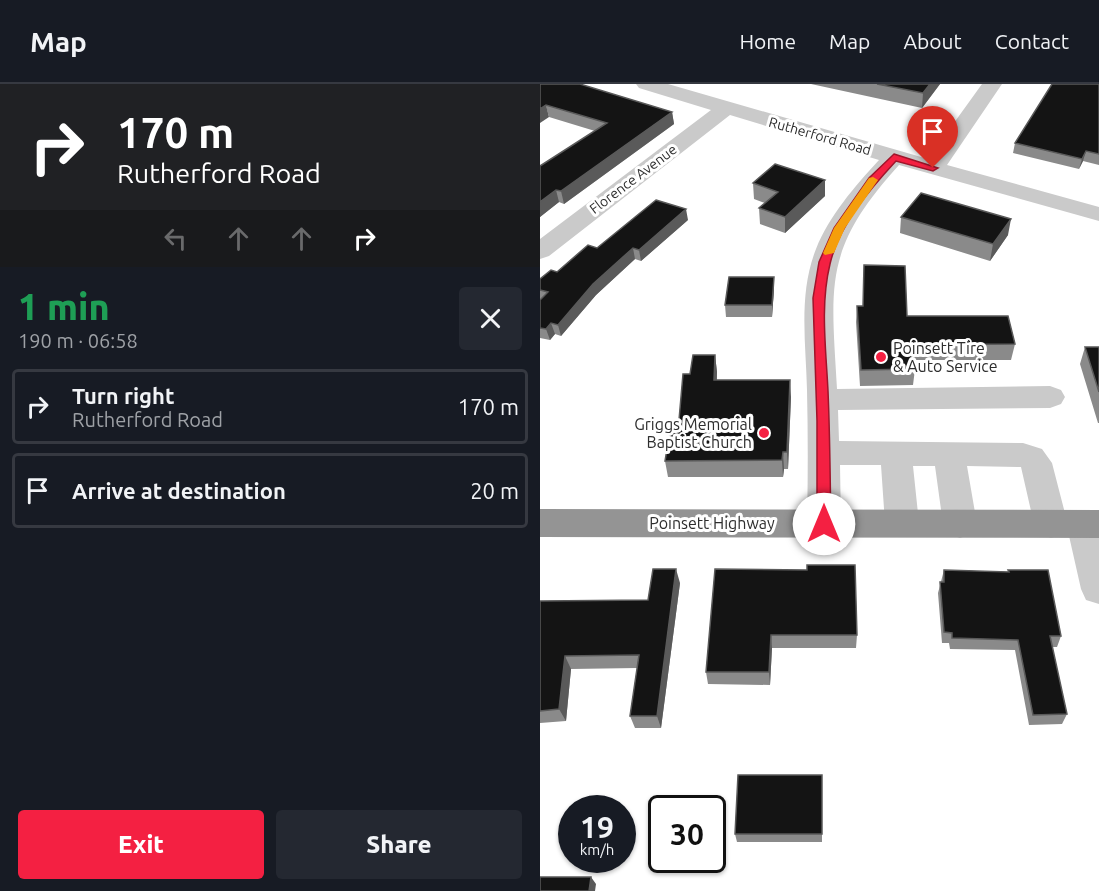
<!DOCTYPE html>
<meta charset="utf-8">
<style>
:root{--surface:#171b24;--page:#242831;--text:#f1f3f6;--muted:#9ea1a6;--line:#363941;--accent:#f42042}
body{margin:0;font-family:Ubuntu,sans-serif;background:var(--page);color:var(--text);height:100vh;display:flex;flex-direction:column;font-size:22px;white-space:nowrap}
*{box-sizing:border-box;margin:0}
p{font-size:20px;color:var(--muted)}
.icon{flex:none;width:33px;height:33px;fill:none;stroke:currentColor;stroke-width:2;stroke-linecap:round;stroke-linejoin:round}
.map{position:relative;flex:1;overflow:hidden}
.details{display:flex;flex-direction:column;background:var(--surface);width:540px}
.details>*{flex:none}
.hud{background:#202124;color:#fff;overflow:hidden}
.speed{position:absolute;left:18px;top:711px;display:flex;gap:12px;font-size:30px;font-weight:700;text-align:center}
.speed>*{display:grid;place-content:center;width:78px;height:78px;border-radius:50%;background:var(--surface);box-shadow:0 2px 4px #0004;line-height:1}
.speed small{font-size:15px;font-weight:400}
.speed .limit{border:3px solid #111;border-radius:9px;background:#fff;color:#111}
.pin{position:absolute;display:grid;place-items:center;width:51px;height:51px;color:#fff;margin:-62px -26px;border-radius:50% 50% 50% 0;rotate:-45deg;box-shadow:0 0 6px #0007}
.pin .icon{rotate:45deg}
.me{position:absolute;width:66px;margin:-33px;rotate:0deg;stroke-linejoin:round;filter:drop-shadow(0 0 4px #0008)}
.turn{display:flex;align-items:center;gap:21px;height:126px;padding:0 18px;font-size:27px}
.turn .icon{width:78px;height:78px;stroke-width:2.5}
.turn b{display:block;font-size:42px;line-height:51px}
.lanes{display:flex;align-items:center;height:57px;padding:0 18px;background:#0003;justify-content:center;gap:30px;direction:ltr}
.lanes .off{opacity:.35}
.round{display:grid;place-items:center;flex:none;width:63px;height:63px;border-radius:6px;background:var(--page)}
.summary{display:flex;align-items:center;justify-content:space-between;height:102px;padding:0 18px}
h1{font-size:36px;font-weight:800;line-height:45px;color:#1e9e55}
.action{display:flex;gap:12px;margin-top:auto;padding:12px 18px}
.action a{flex:1;height:69px;border-radius:6px;background:var(--accent);color:#fff;font-size:24px;font-weight:800;line-height:69px;text-align:center}
.action a+a{background:var(--page);color:var(--text)}
ul{padding:0;list-style:none}
li{display:flex;align-items:center;gap:18px;height:75px;margin:0 12px 9px;padding:0 6px;border:3px solid var(--line);border-radius:6px}
li div{flex:1}
li b{display:block;font-size:22px}
li em{font-style:normal}
header{display:flex;align-items:center;gap:36px;box-sizing:border-box;height:84px;padding:0 30px;background:var(--surface);border-bottom:2px solid var(--line)}
header strong{font-size:28px}
nav{display:flex;gap:33px;margin-inline-start:auto;font-size:21px}
main{display:flex;flex:1;min-height:0}
.map>svg:first-child{display:block}
.lines{fill:none;stroke-linecap:round;stroke-linejoin:round}
.minor{fill:#cacaca;fill-rule:evenodd}
.highway{fill:#949494;fill-rule:evenodd}
.wall{fill:#8a8a8a}
.shaded-wall{fill:#5a5a5a}
.building{fill:#141414;stroke:#5a5a5a;stroke-width:1.5}
.route{fill:#f42042;stroke:#9f152b;stroke-width:1.5}
.slow{fill:#f59e0b}
.poi-dot{fill:#f42042;stroke:#fff;stroke-width:2}
.labels{text-anchor:middle;dominant-baseline:central;stroke-width:6;stroke-linejoin:round;paint-order:stroke}
.far-street-label{font-size:14px;fill:#2d2d2d;stroke:#fff}
.poi-label{font-size:16px;fill:#2d2d2d;stroke:#fff;text-anchor:start}
.street-label{font-size:16px;fill:#2d2d2d;stroke:#fff}
</style>
<header>
<strong>Map</strong>
<nav><a>Home</a><a>Map</a><a>About</a><a>Contact</a></nav>
</header>
<main>
<section class="details">
<div class="hud">
<div class="turn"><svg class="icon" aria-label="right" viewBox="0 0 24 24"><path d="M7 20v-9h11M14 6l5 5-5 5"/></svg><div><b>170 m</b>Rutherford Road</div></div>
<div class="lanes"><svg class="icon off" aria-label="left" viewBox="0 0 24 24"><path d="M17 20v-9H6M10 6l-5 5 5 5"/></svg><svg class="icon off" aria-label="ahead" viewBox="0 0 24 24"><path d="M12 20V5M6 11l6-6 6 6"/></svg><svg class="icon off" aria-label="ahead" viewBox="0 0 24 24"><path d="M12 20V5M6 11l6-6 6 6"/></svg><svg class="icon" aria-label="right" viewBox="0 0 24 24"><path d="M7 20v-9h11M14 6l5 5-5 5"/></svg></div>
</div>
<div class="summary"><div><h1>1 min</h1><p>190 m · 06:58</p></div><a class="round"><svg class="icon" aria-label="close" viewBox="0 0 24 24"><path d="M6 6l12 12M18 6L6 18"/></svg></a></div>
<ul>
<li><svg class="icon" aria-label="right" viewBox="0 0 24 24"><path d="M7 20v-9h11M14 6l5 5-5 5"/></svg><div><b>Turn right</b><p>Rutherford Road</p></div><em>170 m</em></li>
<li><svg class="icon" aria-label="arrive" viewBox="0 0 24 24"><path d="M6 21V4h12l-3 4 3 4H6"/></svg><div><b>Arrive at destination</b></div><em>20 m</em></li>
</ul>
<div class="action"><a>Exit</a><a>Share</a></div>
</section>
<div class="map">
<svg width="559" height="807" viewBox="0 0 559 807">
<rect width="100%" height="100%" fill="#fff"/>
<g class="lines">
<path class="minor" d="M96 0H128L388 75 442 0H462L407 81 559 123V137L359 81C283 165 291 199 297 305L510 302 521 306 525 313 521 320 510 324 298 326 299 357 483 359 502 365 512 379 527 437 531 430 543 426 555 430 559 438V520L546 516 541 505 527 443 523 450 511 454 499 450 494 440 481 383 427 382 437 440 432 450 420 454 408 450 403 440 395 382H373L379 439 374 449 362 453 350 449 345 439 341 381H300L301 439 296 449 284 453 272 449 267 439C268 394 268 350 267 306 266 260 258 210 276 165 289 132 315 102 339 76L190 31 9 172 0 175V155L171 26 99 4Z"/>
<path class="highway" d="M0 425 559 426V454L0 453Z"/>
</g>
<path class="wall" d="M0 0 132 28 134 40 24 120 19 118 0 133V82L55 47 9 33Z
M271 0H400L382 24Z
M559 0V81L543 77 539 85 473 69 475 59Z
M285 96V112L245 149 220 140 219 124 225 119 214 115 213 99Z
M361 133 468 151 450 177 360 149Z
M148 136 101 177 95 175 56 211 21 252 15 250 10 256 0 254V195L17 188 57 164Z
M324 181 367 232 475 260 471 276H374L375 285 373 301 320 302 316 238 317 222H323Z
M234 205 232 233H186L185 221Z
M545 263H559V339H558L540 280Z
M175 271 177 288V296L251 313 248 385H244L243 393H128L125 377 139 336 150 290Z
M175 485 317 551 316 564H232L230 601 168 600 166 588Z
M404 486 468 488V486L521 552 517 563H512L527 630 522 640 489 641 475 566 410 565 409 559H402L398 509Z
M140 499 121 644H95L90 632 97 584 31 585 26 637 0 639V517L108 516Z
M282 691V758H197L195 750Z"/>
<path class="shaded-wall" d="M390 0H400L382 24 383 9Z
M6 21 9 33 0 39V25Z
M132 28 134 40 24 120 21 107Z
M546 67 543 77 539 85 542 75Z
M285 96V112L245 149V133Z
M16 106 19 118 0 133V118Z
M146 125 148 136 101 177 99 166Z
M471 135 468 151 450 177 453 160Z
M93 164 95 175 56 211 21 252 18 241 53 200Z
M234 193V205L232 233V221Z
M11 239 15 250 10 256 6 245Z
M175 271 177 288 176 313 174 296Z
M250 296 251 313 248 385 247 368Z
M243 368 244 385 243 393 242 376Z
M136 485 140 499 121 644 117 632Z
M231 551 232 564 230 601 229 588Z
M25 572 31 585 26 637 19 625Z
M51 793 56 800 55 807H49Z"/>
<path class="building" d="M0 0H40L132 28 21 107 16 106 0 118V82L67 39 6 21 0 25Z
M337 0H390L383 9Z
M512 0H559V70L546 67 542 75 475 59Z
M235 80 285 96 245 133 219 124 238 108 213 99Z
M381 109 471 135 453 160 361 133Z
M116 116 146 125 99 166 93 164 53 200 18 241 11 239 6 245 0 244V216L8 208 0 206V195L11 186 17 188 48 161 57 164Z
M324 181 365 182 367 232H468L475 260 372 261 375 285 321 286 317 222H323Z
M189 193H234L232 221H185Z
M545 263H559V308Z
M153 271H175L174 296H250L247 368H243L242 376 125 377 132 336H139L143 290H150Z
M267 481H315L317 551H231L229 588H166L175 485 267 486Z
M113 485H136L117 632H90L99 571 25 572 19 625 0 627V517L108 516Z
M404 486 469 488 468 486H508L521 552H510L527 630 493 631 478 556 412 554V549L404 548 400 498H404Z
M198 691H282V750H195Z
M0 793H51L49 807H0Z"/>
<path class="route" d="M354 70 398 84 393 87 356 77C330 105 299 141 290 180 280 221 286 265 288 307 290 351 290 395 291 440L289 443H279L277 440V337L273 214 279 178 294 144 329 94Z"/>
<path class="slow" d="M333 93 338 96 305 144 294 169 285 171 283 169 294 144 329 94Z"/>
<g class="poi-dot">
<circle cx="341" cy="273" r="6"/>
<circle cx="224" cy="349" r="6"/>
</g>
<g class="labels">
<g class="far-street-label">
<text transform="translate(280 52) rotate(16)">Rutherford Road</text>
<text transform="translate(93 95) rotate(-37)">Florence Avenue</text>
</g>
<g class="poi-label">
<text x="353" y="264">Poinsett Tire<tspan x="353" dy="18">&amp; Auto Service</tspan></text>
<text x="212" y="340" text-anchor="end">Griggs Memorial<tspan x="212" dy="18">Baptist Church</tspan></text>
</g>
<g class="street-label">
<text x="172" y="439">Poinsett Highway</text>
</g>
</g>
</svg>
<div class="speed"><div>19<small>km/h</small></div><div class="limit">30</div></div>
<div class="pin" style="left:393px;top:84px;background:#d93025"><svg class="icon" aria-label="arrive" viewBox="0 0 24 24"><path d="M6 21V4h12l-3 4 3 4H6"/></svg></div>
<svg class="me" style="left:284px;top:440px" viewBox="-20 -20 40 40"><circle r="19" fill="#fff"/><path d="M0-13L10 11 0 6-10 11z" fill="#f42042"/></svg>
</div>
</main>
